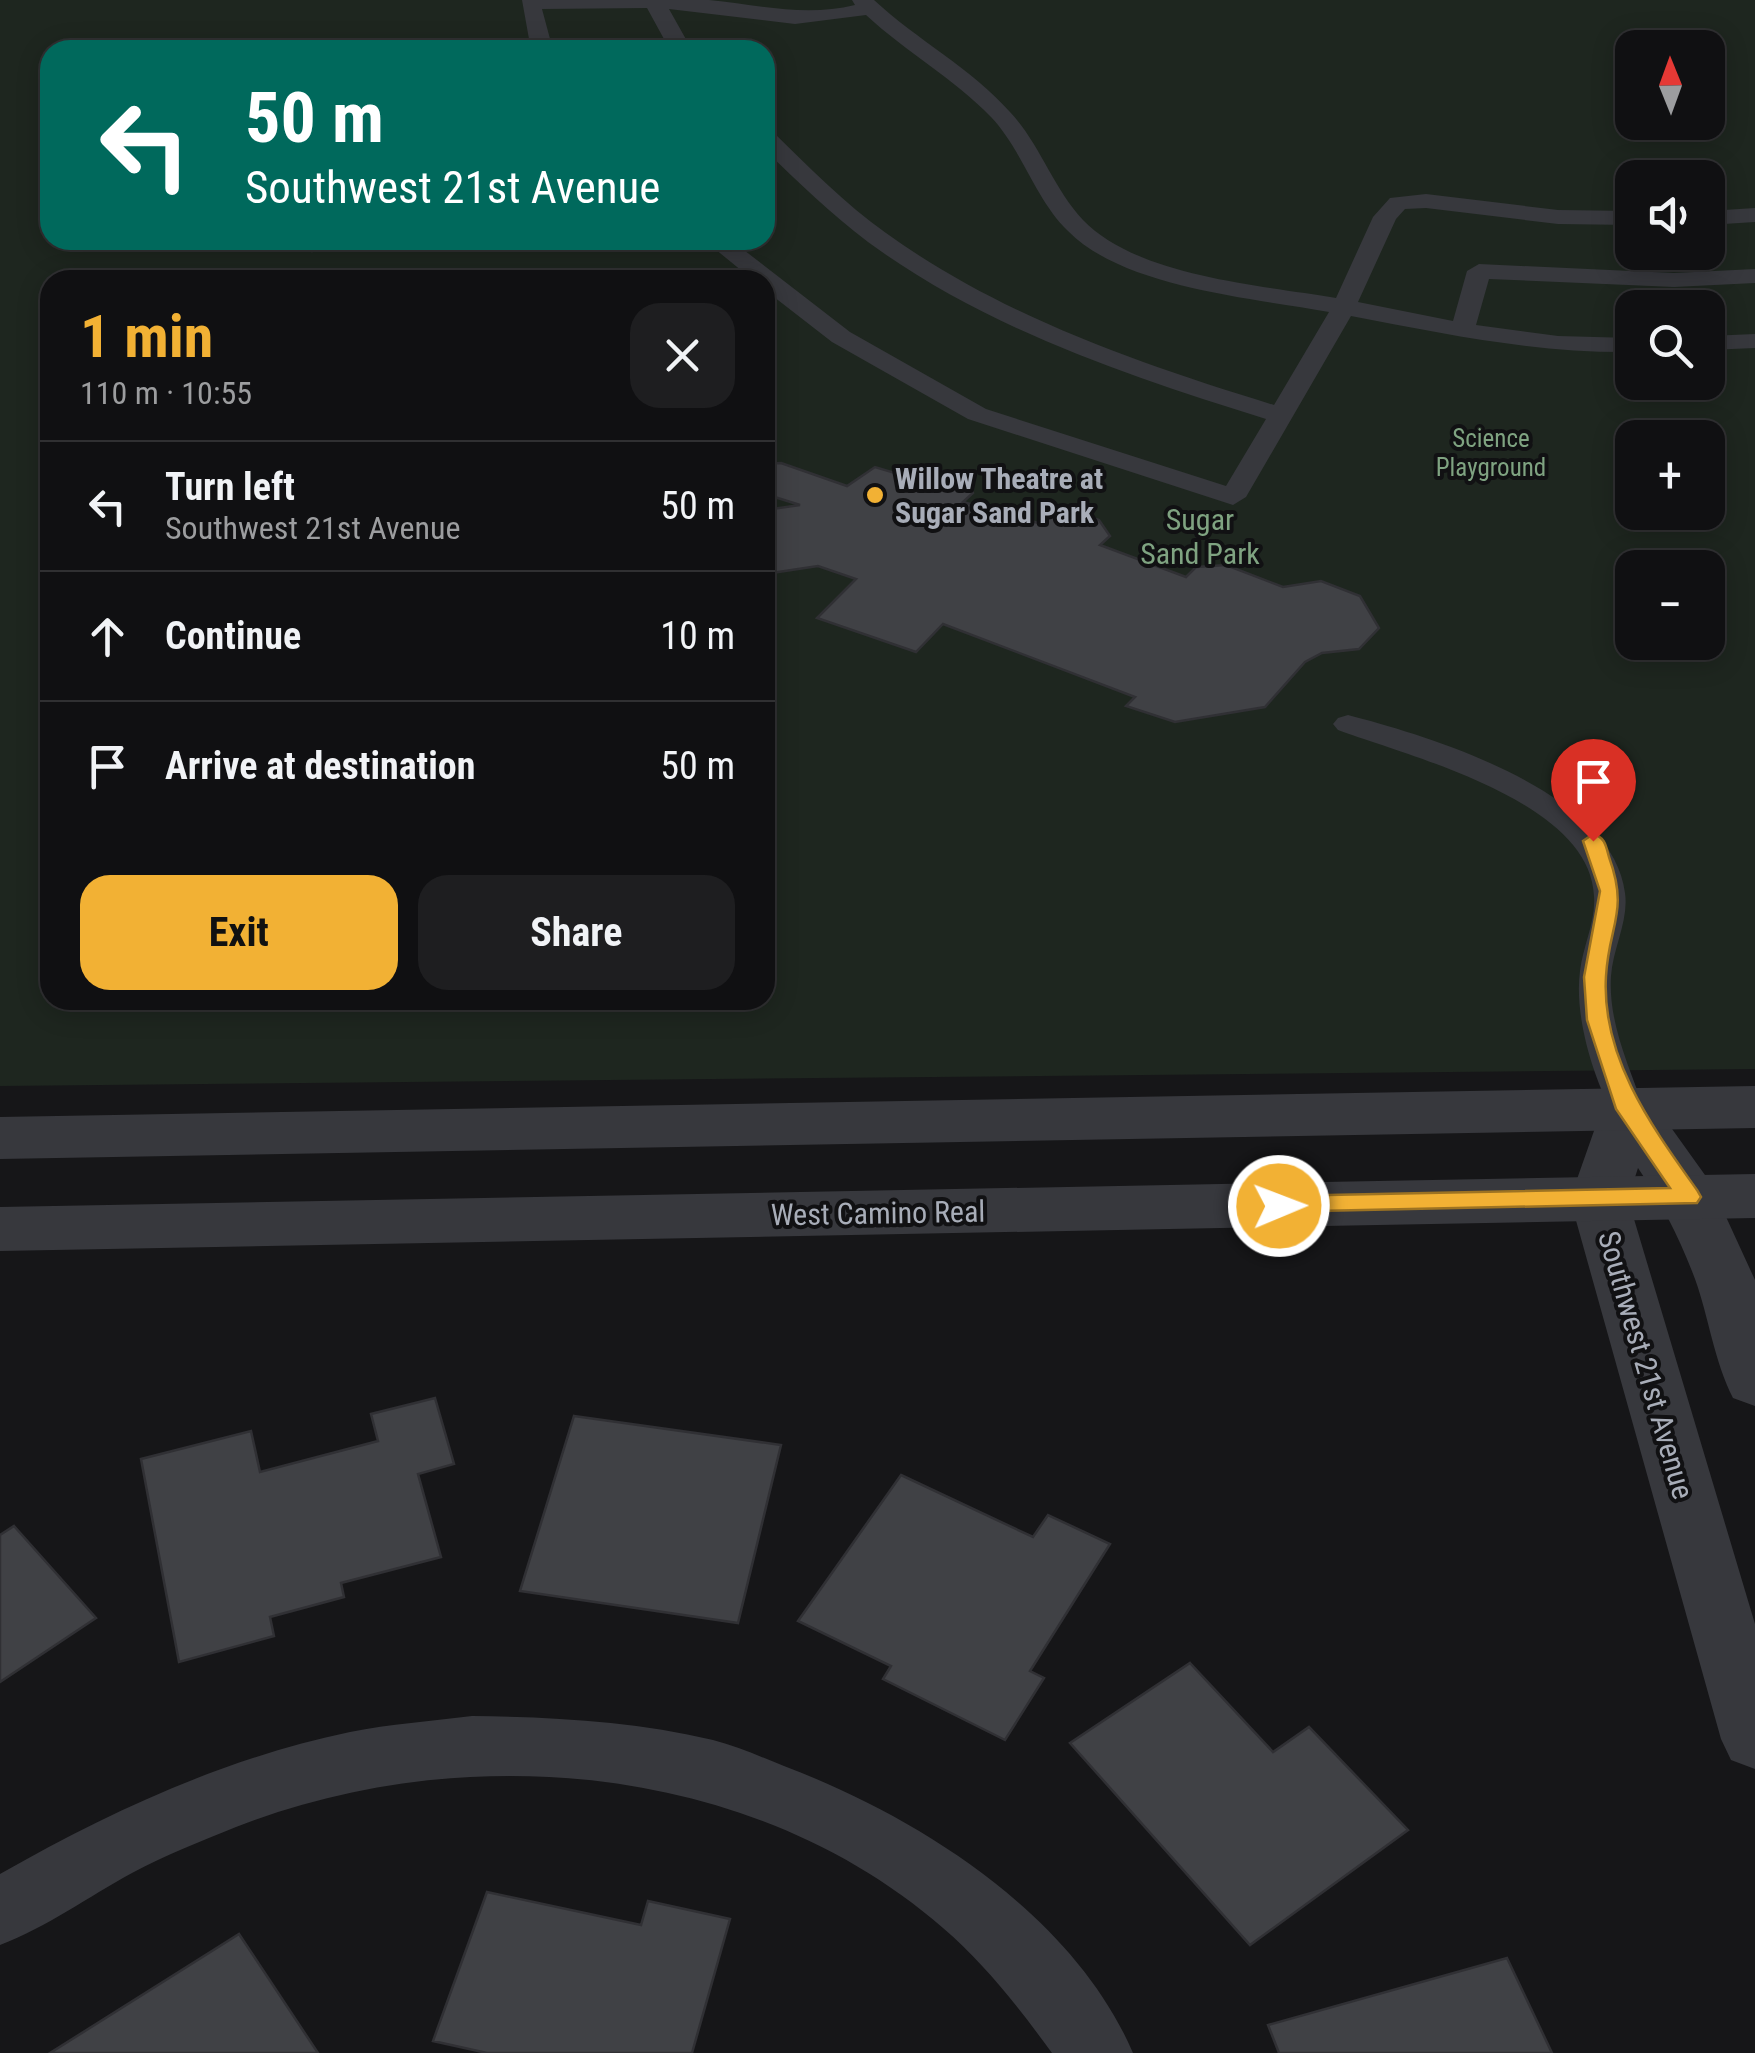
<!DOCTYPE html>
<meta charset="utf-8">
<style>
:root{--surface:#101012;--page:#1e1e20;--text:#f1f3f6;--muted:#9c9d9f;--line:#303032;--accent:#f2b134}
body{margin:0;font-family:"Roboto Condensed",sans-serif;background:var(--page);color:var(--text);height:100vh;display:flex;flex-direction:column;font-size:38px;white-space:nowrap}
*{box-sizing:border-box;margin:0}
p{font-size:32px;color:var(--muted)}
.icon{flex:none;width:55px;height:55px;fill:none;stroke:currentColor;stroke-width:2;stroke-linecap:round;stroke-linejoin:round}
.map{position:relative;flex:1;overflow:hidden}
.panel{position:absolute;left:40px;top:270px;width:735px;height:740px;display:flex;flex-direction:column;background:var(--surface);border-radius:30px;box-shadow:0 5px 25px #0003,0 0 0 2px var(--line)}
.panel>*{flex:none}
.hud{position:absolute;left:40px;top:40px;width:735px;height:210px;border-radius:30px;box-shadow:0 5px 25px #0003,0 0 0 2px var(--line);background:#00695c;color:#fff;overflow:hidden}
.needle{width:65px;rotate:359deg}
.controls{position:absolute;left:1615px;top:30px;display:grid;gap:20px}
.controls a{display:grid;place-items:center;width:110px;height:110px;border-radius:20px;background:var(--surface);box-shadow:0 5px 25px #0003,0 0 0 2px var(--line);font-size:50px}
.pin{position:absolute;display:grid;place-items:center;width:85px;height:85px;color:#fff;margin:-102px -42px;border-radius:50% 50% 50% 0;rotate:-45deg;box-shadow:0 0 10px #0007}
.pin .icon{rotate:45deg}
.me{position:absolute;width:110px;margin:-55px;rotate:89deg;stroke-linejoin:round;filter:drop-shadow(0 0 8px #0008)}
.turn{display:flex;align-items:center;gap:35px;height:210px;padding:0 40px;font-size:45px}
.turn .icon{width:130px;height:130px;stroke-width:2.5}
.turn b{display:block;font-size:70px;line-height:85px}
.round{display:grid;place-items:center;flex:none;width:105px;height:105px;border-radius:30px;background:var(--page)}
.overview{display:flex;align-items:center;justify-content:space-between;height:170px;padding:0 40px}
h1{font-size:60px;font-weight:700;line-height:75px;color:var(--accent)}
.button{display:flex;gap:20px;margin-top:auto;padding:20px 40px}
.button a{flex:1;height:115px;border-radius:30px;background:var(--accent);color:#111;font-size:40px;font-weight:700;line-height:115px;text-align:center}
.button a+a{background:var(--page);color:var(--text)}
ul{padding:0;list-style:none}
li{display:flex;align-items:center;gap:30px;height:130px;padding:0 40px;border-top:2px solid var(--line)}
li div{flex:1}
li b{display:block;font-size:38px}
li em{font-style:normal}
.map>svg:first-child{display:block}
.green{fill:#1e261f;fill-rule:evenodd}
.building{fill:#404145;stroke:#303034;stroke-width:2.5}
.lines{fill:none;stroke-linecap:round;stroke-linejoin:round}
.service{fill:#37383d;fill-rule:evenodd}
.minor{fill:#37383d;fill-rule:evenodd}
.tertiary{fill:#37383d;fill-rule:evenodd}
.route{fill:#f2b134;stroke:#9d7322;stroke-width:2.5}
.poi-dot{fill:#f2b134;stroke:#111113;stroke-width:4}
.labels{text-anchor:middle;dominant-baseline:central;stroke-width:8;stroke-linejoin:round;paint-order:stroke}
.far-park-label{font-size:25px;fill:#7fa381;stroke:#111113}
.poi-label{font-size:30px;font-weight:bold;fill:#a8adb8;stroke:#111113;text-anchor:start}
.park-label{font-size:30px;fill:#7fa381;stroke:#111113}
.street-label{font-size:30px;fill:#a8adb8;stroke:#111113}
</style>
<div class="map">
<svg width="1755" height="2053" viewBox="0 0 1755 2053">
<rect width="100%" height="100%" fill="#161618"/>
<path class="green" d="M0 0H1755V1069L0 1086ZM1632 48H1708V122H1632ZM50 50H765V240H50ZM1632 178H1708V252H1632ZM50 280H765V1000H50ZM1632 308H1708V382H1632ZM1632 438H1708V512H1632ZM1632 568H1708V642H1632Z"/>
<path class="building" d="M305 240H360L312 251Z
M781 463 847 486 875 467 915 479 939 470 967 479 973 493 963 502 1042 524 1051 516 1076 512 1099 520 1110 536 1100 545 1186 577 1196 567 1226 565 1283 587 1321 581 1360 596 1379 628 1359 649 1322 653 1305 662 1265 707 1175 722 1126 706 1135 697 943 624 916 652 817 618 856 579 818 566 765 574V510L800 505 765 494V464Z
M435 1398 454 1464 418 1474 441 1557 341 1583 344 1597 270 1617 274 1636 179 1662 141 1459 251 1431 260 1472 378 1441 371 1414Z
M574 1416 781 1445 738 1623 520 1591Z
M901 1475 1033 1537 1048 1515 1110 1544 1030 1671 1044 1678 1005 1740 883 1679 891 1666 798 1621Z
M14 1526 96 1618 0 1682V1535Z
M1190 1663 1273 1752 1309 1727 1408 1830 1250 1945 1070 1743Z
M487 1892 641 1925 648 1901 730 1919 692 2053H487L433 2041Z
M239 1934 318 2053H50Z
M1507 1958 1552 2053H1279L1268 2025Z"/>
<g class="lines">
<path class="service" d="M522 0C583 0 647 0 709 0 759 5 805 17 855 5L852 0H874C917 40 971 68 1010 112 1040 144 1053 188 1083 220 1138 277 1261 285 1336 298L1373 217 1390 198 1426 194 1558 210 1632 211V225L1558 224 1426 208 1405 209 1396 219 1358 302 1453 321 1467 271 1479 264 1674 273 1755 269V283L1674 287 1489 279 1476 325 1558 336 1632 338V352C1535 353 1445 334 1351 316L1246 497 1233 505 968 419 832 342 765 290V280H753L704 240H731L850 332 986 409 1226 486 1266 419C1128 376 985 328 868 242 831 214 798 182 765 150V130L773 132C809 167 845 204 886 233 1001 316 1140 364 1274 405L1329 312C1253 298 1124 288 1068 231 1035 199 1023 151 991 117 953 78 906 52 866 15L795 24 669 9 692 50H670L647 8 542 9 553 50H531Z
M1755 208V222L1708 225V211Z
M1755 334V348L1708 350V336Z
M1348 715C1433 737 1613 792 1625 893 1629 920 1613 948 1611 976 1608 1022 1629 1066 1644 1109L1639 1118 1627 1121 1615 1118C1593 1078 1574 1016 1580 971 1583 946 1596 921 1594 896 1590 801 1411 757 1338 730L1333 724 1338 718Z"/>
<path class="minor" d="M1627 1088 1647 1094 1710 1182 1755 1280V1406L1733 1398C1714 1361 1709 1318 1695 1279 1680 1239 1662 1203 1638 1168L1628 1199 1755 1624V1769L1731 1760 1721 1739 1570 1199 1607 1094Z
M472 1716C554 1717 633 1721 713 1740 737 1746 761 1757 784 1766 919 1817 1074 1915 1133 2053H1052C1019 2008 985 1964 943 1928 753 1763 466 1737 236 1827 202 1841 165 1855 132 1873 88 1897 47 1927 0 1945V1874C109 1812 225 1758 350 1732 390 1724 432 1721 472 1716Z"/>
<path class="tertiary" d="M1755 1086V1128L0 1159V1117Z
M1755 1174V1218L0 1251V1207Z"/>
</g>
<path class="route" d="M1593 834C1605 837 1606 846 1609 857 1629 912 1609 924 1606 976 1601 1058 1653 1128 1697 1190L1701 1197 1697 1203 1270 1212 1267 1206 1279 1196 1670 1188 1616 1109 1587 1020 1584 977 1600 891 1583 841Z"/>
<circle class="poi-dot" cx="875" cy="495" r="10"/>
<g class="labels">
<g class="far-park-label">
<text x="1491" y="438">Science<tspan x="1491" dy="29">Playground</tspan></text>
</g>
<g class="poi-label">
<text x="895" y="478">Willow Theatre at<tspan x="895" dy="34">Sugar Sand Park</tspan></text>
</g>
<g class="park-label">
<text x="1200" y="519">Sugar<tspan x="1200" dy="34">Sand Park</tspan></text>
</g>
<g class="street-label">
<text transform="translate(878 1213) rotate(-1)">West Camino Real</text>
<text transform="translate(1646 1365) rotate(74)">Southwest 21st Avenue</text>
</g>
</g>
</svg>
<div class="controls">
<a><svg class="needle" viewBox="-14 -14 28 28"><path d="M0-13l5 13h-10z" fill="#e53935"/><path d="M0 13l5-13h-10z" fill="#9c9d9f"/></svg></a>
<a><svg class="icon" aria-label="sound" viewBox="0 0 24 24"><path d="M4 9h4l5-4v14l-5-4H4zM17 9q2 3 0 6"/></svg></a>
<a><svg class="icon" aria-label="search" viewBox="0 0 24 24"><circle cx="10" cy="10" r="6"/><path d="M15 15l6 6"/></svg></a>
<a>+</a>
<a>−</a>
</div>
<div class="pin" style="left:1593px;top:841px;background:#d93025"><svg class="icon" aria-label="arrive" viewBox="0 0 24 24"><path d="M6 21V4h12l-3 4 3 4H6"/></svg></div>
<svg class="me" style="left:1279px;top:1206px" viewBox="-20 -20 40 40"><circle r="17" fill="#f2b134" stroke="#fff" stroke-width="3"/><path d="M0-11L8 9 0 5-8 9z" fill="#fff"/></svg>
<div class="hud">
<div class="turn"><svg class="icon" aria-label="left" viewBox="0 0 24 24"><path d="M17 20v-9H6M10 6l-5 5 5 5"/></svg><div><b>50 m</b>Southwest 21st Avenue</div></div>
</div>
<section class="panel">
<div class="overview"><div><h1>1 min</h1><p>110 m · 10:55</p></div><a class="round"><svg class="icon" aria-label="close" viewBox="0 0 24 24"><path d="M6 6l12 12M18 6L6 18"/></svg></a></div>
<ul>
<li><svg class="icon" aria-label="left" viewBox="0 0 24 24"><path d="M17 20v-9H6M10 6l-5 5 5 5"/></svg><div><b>Turn left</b><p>Southwest 21st Avenue</p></div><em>50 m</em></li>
<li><svg class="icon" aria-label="ahead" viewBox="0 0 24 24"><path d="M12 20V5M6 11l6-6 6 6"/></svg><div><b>Continue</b></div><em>10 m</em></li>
<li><svg class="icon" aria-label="arrive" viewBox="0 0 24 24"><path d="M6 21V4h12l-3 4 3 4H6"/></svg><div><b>Arrive at destination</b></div><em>50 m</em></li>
</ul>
<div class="button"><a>Exit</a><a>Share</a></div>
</section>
</div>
